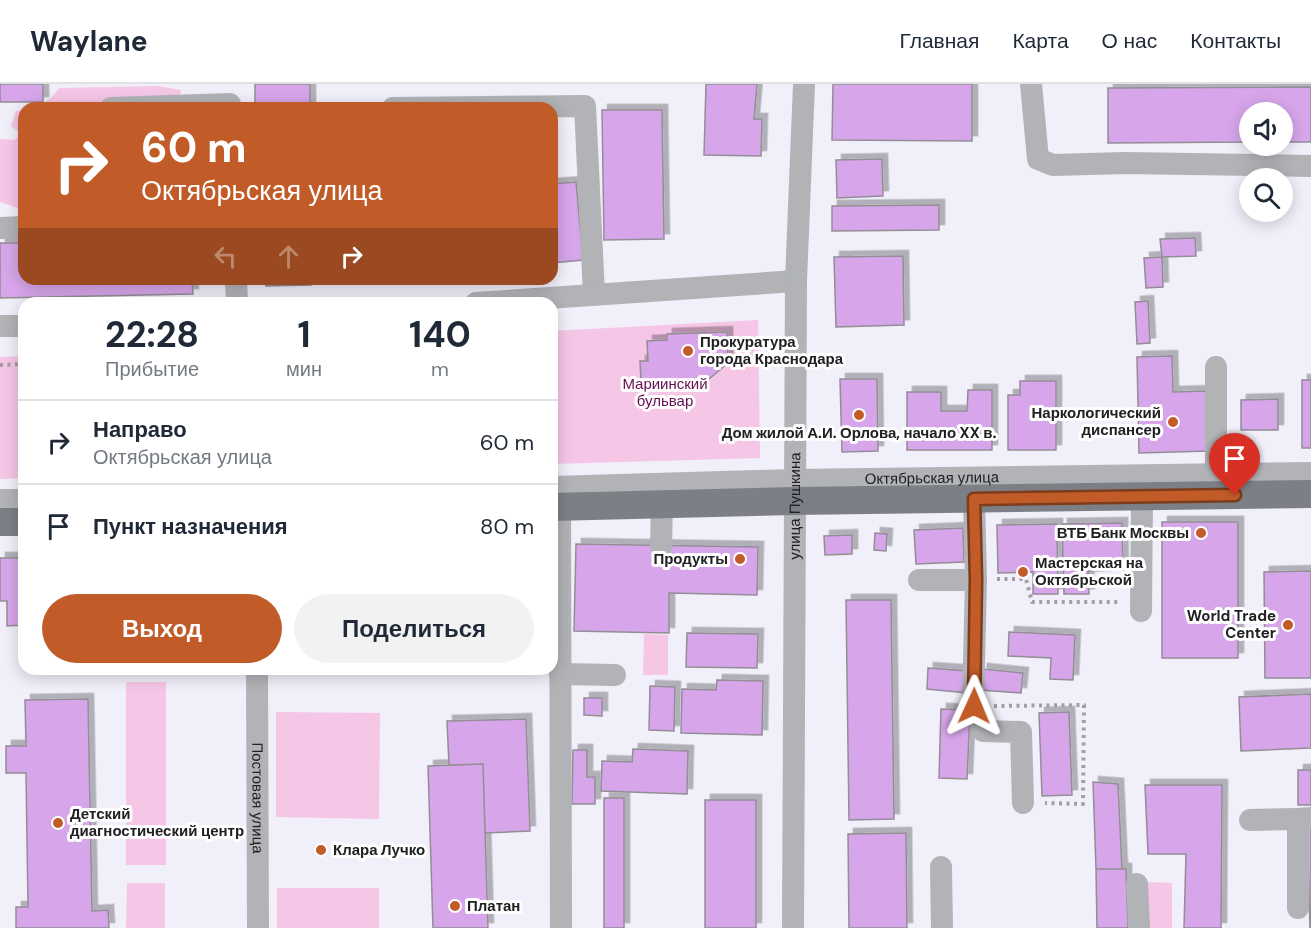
<!DOCTYPE html>
<html lang="ru">
<meta charset="utf-8">
<style>
:root{--surface:#fff;--page:#f2f2f3;--text:#1f2937;--muted:#747a83;--line:#e0e1e3;--accent:#c15c29}
body{margin:0;font-family:"DM Sans",sans-serif;background:var(--page);color:var(--text);height:100vh;display:flex;flex-direction:column;font-size:22px;white-space:nowrap}
*{box-sizing:border-box;margin:0}
p{font-size:20px;color:var(--muted)}
.icon{flex:none;width:33px;height:33px;fill:none;stroke:currentColor;stroke-width:2;stroke-linecap:round;stroke-linejoin:round}
.map{position:relative;flex:1;overflow:hidden}
.sheet{position:absolute;left:18px;top:213px;width:540px;height:378px;display:flex;flex-direction:column;background:var(--surface);border-radius:18px;box-shadow:0 3px 15px #0003}
.sheet>*{flex:none}
.guide{position:absolute;left:18px;top:18px;width:540px;height:183px;border-radius:18px;box-shadow:0 3px 15px #0003;background:#c15c29;color:#fff;overflow:hidden}
.fabs{position:absolute;left:1239px;top:18px;display:grid;gap:12px}
.fabs a{display:grid;place-items:center;width:54px;height:54px;border-radius:50%;background:var(--surface);box-shadow:0 3px 15px #0003;font-size:30px}
.pin{position:absolute;display:grid;place-items:center;width:51px;height:51px;color:#fff;margin:-62px -26px;border-radius:50% 50% 50% 0;rotate:-45deg;box-shadow:0 0 6px #0007}
.pin .icon{rotate:45deg}
.me{position:absolute;width:66px;margin:-33px;rotate:1deg;stroke-linejoin:round;filter:drop-shadow(0 0 4px #0008)}
.turn{display:flex;align-items:center;gap:21px;height:126px;padding:0 24px;font-size:27px}
.turn .icon{width:78px;height:78px;stroke-width:2.5}
.turn b{display:block;font-size:42px;line-height:51px}
.lanes{display:flex;align-items:center;height:57px;padding:0 24px;background:#0003;justify-content:center;gap:30px;direction:ltr}
.lanes .off{opacity:.35}
.eta{display:flex;justify-content:space-evenly;align-items:center;height:102px;text-align:center}
.eta b{font-size:36px;font-weight:700;line-height:42px}
.cta{display:flex;gap:12px;margin-top:auto;padding:12px 24px}
.cta a{flex:1;height:69px;border-radius:36px;background:var(--accent);color:#fff;font-size:24px;font-weight:700;line-height:69px;text-align:center}
.cta a+a{background:var(--page);color:var(--text)}
ul{padding:0;list-style:none}
li{display:flex;align-items:center;gap:18px;height:84px;padding:0 24px;border-top:2px solid var(--line)}
li div{flex:1}
li b{display:block;font-size:22px}
li em{font-style:normal}
header{display:flex;align-items:center;gap:36px;box-sizing:border-box;height:84px;padding:0 30px;background:var(--surface);border-bottom:2px solid var(--line)}
header strong{font-size:28px}
nav{display:flex;gap:33px;margin-inline-start:auto;font-size:21px}
.map>svg:first-child{display:block}
.green{fill:#f6c6e6}
.building{fill:#d7a6ea;stroke:#938d95;stroke-width:1.5;filter:url(#shadow)}
.lines{fill:none;stroke-linecap:round;stroke-linejoin:round}
.path{stroke:#a09ea6;stroke-width:4;stroke-dasharray:3 4.5;stroke-linecap:butt}
.minor{stroke:#b1b3b7;stroke-width:22}
.major{stroke:#7d7f86;stroke-width:28}
.route-casing{stroke:#7d3c1b;stroke-width:15}
.route{stroke:#c15c29;stroke-width:10}
.poi-dot{fill:#c15c29;stroke:#fefefe;stroke-width:2}
.labels{text-anchor:middle;dominant-baseline:central;stroke-width:6;stroke-linejoin:round;paint-order:stroke}
.poi-label{font-size:15px;font-weight:bold;fill:#212124;stroke:#fefefe;text-anchor:start}
.park-label{font-size:15px;fill:#650f52;stroke:#fefefe}
.street-label{font-size:15px;fill:#212124;stroke:#fefefe}
</style>
<header>
<strong>Waylane</strong>
<nav><a>Главная</a><a>Карта</a><a>О нас</a><a>Контакты</a></nav>
</header>
<div class="map">
<svg width="1311" height="844" viewBox="0 0 1311 844">
<defs>
<filter id="shadow"><feDropShadow dx="5.5" dy="-5.5" stdDeviation="0" flood-color="#0004"/></filter>
</defs>
<rect width="100%" height="100%" fill="#f1eff9"/>
<path class="green" d="M158 2 181 6 178 24H37L52 13 59 4Z
M16 27H24V126L0 118V55L14 56 21 50 11 42Z
M758 236 760 374 552 380V247Z
M24 272V394L0 395V273Z
M644 550 668 551V591H643Z
M126 598H166V781H126Z
M276 628 380 629 379 735 276 733Z
M1146 798 1172 799V844H1147Z
M127 799H165V844H126Z
M277 804H379V844H277Z"/>
<path class="building" d="M0 0H43V18H0Z
M255 0H310V24H255Z
M706 0H757L754 35H762L761 72 704 71Z
M833 0H972V57L832 56Z
M1311 3V58H1282V28H1250V58L1108 59V4Z
M602 26H662L664 155 604 156Z
M882 75 883 112 837 114 836 76Z
M576 98 583 176 552 179V100Z
M939 121V146L832 147V122Z
M1195 154 1196 172 1162 173 1160 155Z
M0 159H24V195H192L193 210 0 214Z
M903 172 904 241 836 243 834 173Z
M1162 173 1163 203 1146 204 1144 174Z
M266 195H311V201L266 202Z
M378 195H422V199L379 200Z
M1148 217 1150 259 1137 260 1135 218Z
M727 248 728 279 709 295 641 297 640 277H648L647 257 667 256V250Z
M1172 272 1173 308 1208 307 1209 367 1139 369 1137 273Z
M840 295H877L878 367 842 368Z
M1302 296H1311V364H1302Z
M1020 297H1056V366H1008V311H1020Z
M968 306H992V366H907V308H941V327H967Z
M1278 315V346H1241V316Z
M1162 438H1238V574H1162Z
M1122 439 1123 486 1088 487 1089 510H1064L1062 440Z
M1057 440 1058 510H1033V488L998 489 997 441Z
M963 444 964 478 916 480 914 446Z
M875 449 887 450 886 467 874 466Z
M852 451V470L825 471 824 452Z
M576 460 758 463 757 511 669 509V549L574 547Z
M0 474H23L24 541 7 542V517H0Z
M1311 487V594H1265L1264 488Z
M846 516H891L894 735 849 736Z
M1009 548 1075 551 1073 596 1050 595 1051 574 1008 572Z
M687 549 758 550 757 584 686 583Z
M928 584 969 587 967 609 927 605Z
M982 585 1023 589 1021 609 980 606Z
M717 596 763 597 762 651 681 649 682 605 716 606Z
M650 602 675 603 674 647 649 646Z
M1311 610V664L1241 667 1239 613Z
M584 614H602V632L584 631Z
M88 615 92 827 108 826 109 844H16V823H28L26 689H6V662H26L25 616Z
M941 625 970 626 967 695 939 694Z
M1069 628 1072 711 1042 712 1039 629Z
M526 635 530 747 485 749 483 680 449 681 447 637Z
M633 665 688 667 687 710 601 707 602 677 632 678Z
M573 666H587V693H595V720H572Z
M483 680 488 844H433L428 682Z
M1298 686H1311V721H1298Z
M1093 698 1118 700 1122 785H1096Z
M1145 701H1222L1221 844H1184L1186 770H1148Z
M604 714H624V844H604Z
M705 716H756V844H705Z
M1307 743H1311V844H1310Z
M906 749 907 844H849L848 750Z
M1096 785H1126L1128 844H1097Z"/>
<g class="lines">
<path class="path" d="M0 281 24 280
M997 495H1026L1032 518H1120
M994 622 1084 621 1083 720 1045 719"/>
<g class="minor">
<path d="M1031 0 1038 75 1053 81 1125 79 1311 82"/>
<path d="M111 24 230 20"/>
<path d="M393 24 585 22 594 210"/>
<path d="M0 144 24 143"/>
<path d="M236 195 237 219"/>
<path d="M476 219 796 197"/>
<path d="M0 242H24"/>
<path d="M1216 283V390"/>
<path id="s1" d="M552 403 794 396 1311 389"/>
<path d="M560 407 561 844"/>
<path d="M974 415 976 496 973 622 983 647 1021 648 1023 719"/>
<path d="M0 416H24"/>
<path d="M661 462 662 421"/>
<path d="M919 496H976"/>
<path d="M1141 527 1142 413"/>
<path id="s2" d="M257 585 258 844"/>
<path d="M560 590 615 591"/>
<path d="M1250 736 1298 735"/>
<path d="M941 783 942 844"/>
<path d="M1137 800 1139 844"/>
<path d="M1298 824V735L1311 734"/>
<path id="s3" d="M793 844 796 197 804 0"/>
</g>
<path class="major" d="M552 423 794 417 1311 410
M0 438H24"/>
</g>
<g class="lines">
<g class="route-casing">
<path id="route" d="M974 622 976 496 974 415 1235 411"/>
</g>
<use href="#route" class="route"/>
</g>
<g class="poi-dot">
<circle cx="688" cy="267" r="6"/>
<circle cx="859" cy="331" r="6"/>
<circle cx="1173" cy="338" r="6"/>
<circle cx="1201" cy="449" r="6"/>
<circle cx="740" cy="475" r="6"/>
<circle cx="1023" cy="488" r="6"/>
<circle cx="1288" cy="541" r="6"/>
<circle cx="58" cy="739" r="6"/>
<circle cx="321" cy="766" r="6"/>
<circle cx="455" cy="822" r="6"/>
</g>
<g class="labels">
<g class="poi-label">
<text x="700" y="258">Прокуратура<tspan x="700" dy="17">города Краснодара</tspan></text>
<text x="1161" y="329" text-anchor="end">Наркологический<tspan x="1161" dy="17">диспансер</tspan></text>
<text x="859" y="349" text-anchor="middle">Дом жилой А.И. Орлова, начало XX в.</text>
<text x="1189" y="449" text-anchor="end">ВТБ Банк Москвы</text>
<text x="728" y="475" text-anchor="end">Продукты</text>
<text x="1035" y="479">Мастерская на<tspan x="1035" dy="17">Октябрьской</tspan></text>
<text x="1276" y="532" text-anchor="end">World Trade<tspan x="1276" dy="17">Center</tspan></text>
<text x="70" y="730">Детский<tspan x="70" dy="17">диагностический центр</tspan></text>
<text x="333" y="766">Клара Лучко</text>
<text x="467" y="822">Платан</text>
</g>
<g class="park-label">
<text x="665" y="300">Мариинский<tspan x="665" dy="17">бульвар</tspan></text>
</g>
<g class="street-label">
<text stroke="none"><textPath href="#s1" startOffset="380">Октябрьская улица</textPath></text>
<text stroke="none"><textPath href="#s3" startOffset="422">улица Пушкина</textPath></text>
<text stroke="none"><textPath href="#s2" startOffset="129">Постовая улица</textPath></text>
</g>
</g>
</svg>
<div class="fabs">
<a><svg class="icon" aria-label="sound" viewBox="0 0 24 24"><path d="M4 9h4l5-4v14l-5-4H4zM17 9q2 3 0 6"/></svg></a>
<a><svg class="icon" aria-label="search" viewBox="0 0 24 24"><circle cx="10" cy="10" r="6"/><path d="M15 15l6 6"/></svg></a>
</div>
<div class="pin" style="left:1235px;top:411px;background:#d93025"><svg class="icon" aria-label="arrive" viewBox="0 0 24 24"><path d="M6 21V4h12l-3 4 3 4H6"/></svg></div>
<svg class="me" style="left:974px;top:622px" viewBox="-20 -20 40 40"><path d="M0-17L14 15 0 8-14 15z" fill="#c15c29" stroke="#fff" stroke-width="4"/></svg>
<div class="guide">
<div class="turn"><svg class="icon" aria-label="right" viewBox="0 0 24 24"><path d="M7 20v-9h11M14 6l5 5-5 5"/></svg><div><b>60 m</b>Октябрьская улица</div></div>
<div class="lanes"><svg class="icon off" aria-label="left" viewBox="0 0 24 24"><path d="M17 20v-9H6M10 6l-5 5 5 5"/></svg><svg class="icon off" aria-label="ahead" viewBox="0 0 24 24"><path d="M12 20V5M6 11l6-6 6 6"/></svg><svg class="icon" aria-label="right" viewBox="0 0 24 24"><path d="M7 20v-9h11M14 6l5 5-5 5"/></svg></div>
</div>
<section class="sheet">
<div class="eta">
<div><b>22:28</b><p>Прибытие</p></div>
<div><b>1</b><p>мин</p></div>
<div><b>140</b><p>m</p></div>
</div>
<ul>
<li><svg class="icon" aria-label="right" viewBox="0 0 24 24"><path d="M7 20v-9h11M14 6l5 5-5 5"/></svg><div><b>Направо</b><p>Октябрьская улица</p></div><em>60 m</em></li>
<li><svg class="icon" aria-label="arrive" viewBox="0 0 24 24"><path d="M6 21V4h12l-3 4 3 4H6"/></svg><div><b>Пункт назначения</b></div><em>80 m</em></li>
</ul>
<div class="cta"><a>Выход</a><a>Поделиться</a></div>
</section>
</div>
